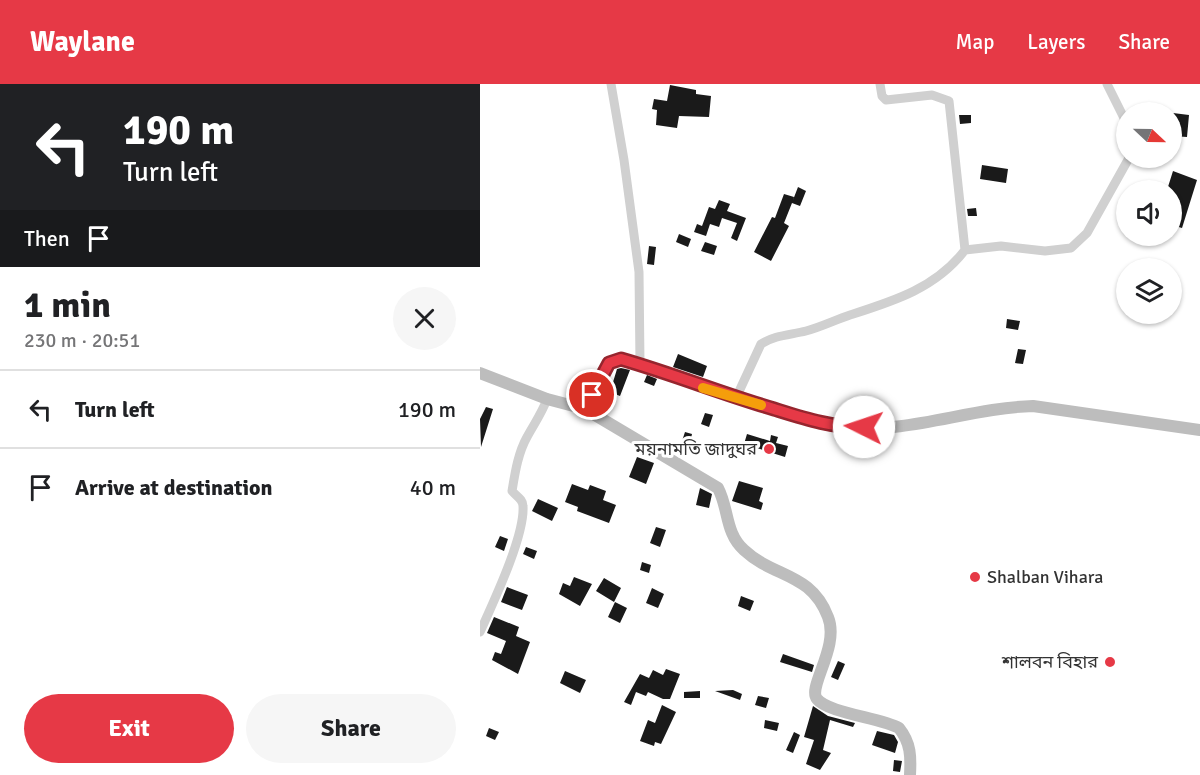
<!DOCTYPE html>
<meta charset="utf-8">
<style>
:root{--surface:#fff;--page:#f6f6f6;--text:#202124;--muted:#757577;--line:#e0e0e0;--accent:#e63946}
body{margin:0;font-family:Signika,"Noto Sans Bengali",sans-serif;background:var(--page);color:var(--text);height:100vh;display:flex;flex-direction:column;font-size:22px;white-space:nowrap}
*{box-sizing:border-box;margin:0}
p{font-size:20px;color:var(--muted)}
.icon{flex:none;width:33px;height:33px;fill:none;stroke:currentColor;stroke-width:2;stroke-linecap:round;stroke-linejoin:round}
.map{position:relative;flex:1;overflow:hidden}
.side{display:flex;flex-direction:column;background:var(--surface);width:480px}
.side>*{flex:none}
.guide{background:#202124;color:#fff;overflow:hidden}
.needle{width:39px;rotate:112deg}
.controls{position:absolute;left:636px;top:18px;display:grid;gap:12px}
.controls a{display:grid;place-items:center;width:66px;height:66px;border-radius:50%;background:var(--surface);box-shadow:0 2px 4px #0004;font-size:30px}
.pin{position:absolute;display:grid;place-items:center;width:51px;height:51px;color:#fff;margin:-26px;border:3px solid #fff;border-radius:50%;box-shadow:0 2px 6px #0007}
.me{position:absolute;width:66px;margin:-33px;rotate:274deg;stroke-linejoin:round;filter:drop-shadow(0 0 4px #0008)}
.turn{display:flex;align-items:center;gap:21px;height:126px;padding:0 24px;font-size:27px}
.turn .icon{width:78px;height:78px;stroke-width:2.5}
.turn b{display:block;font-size:42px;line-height:51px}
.then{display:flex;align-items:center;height:57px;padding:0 24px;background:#0003;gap:12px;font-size:22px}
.round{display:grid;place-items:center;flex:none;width:63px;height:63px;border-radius:32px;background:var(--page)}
.head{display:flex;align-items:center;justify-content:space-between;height:102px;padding:0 24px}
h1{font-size:36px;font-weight:800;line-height:45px}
.primary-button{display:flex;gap:12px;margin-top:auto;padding:12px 24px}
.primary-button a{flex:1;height:69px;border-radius:36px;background:var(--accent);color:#fff;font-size:24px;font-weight:800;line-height:69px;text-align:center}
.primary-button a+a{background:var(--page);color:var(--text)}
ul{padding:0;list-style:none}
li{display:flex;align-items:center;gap:18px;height:78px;padding:0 24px;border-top:2px solid var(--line)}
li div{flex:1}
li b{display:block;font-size:22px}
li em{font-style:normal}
header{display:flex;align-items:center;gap:36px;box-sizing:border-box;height:84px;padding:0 30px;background:var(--accent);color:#fff}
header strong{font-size:28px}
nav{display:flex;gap:33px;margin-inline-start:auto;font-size:21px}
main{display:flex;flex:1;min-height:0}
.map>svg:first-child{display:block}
.building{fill:#1a1a1a}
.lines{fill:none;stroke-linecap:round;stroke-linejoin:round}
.street{stroke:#d0d0d0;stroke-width:9}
.secondary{stroke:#bdbdbd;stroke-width:12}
.route-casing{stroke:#96252e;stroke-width:15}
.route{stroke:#e63946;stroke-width:10}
.slow{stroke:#f59e0b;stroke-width:10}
.poi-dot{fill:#e63946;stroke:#fff;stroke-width:2}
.labels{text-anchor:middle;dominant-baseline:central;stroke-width:6;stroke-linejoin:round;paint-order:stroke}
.poi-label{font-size:18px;fill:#333;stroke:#fff;text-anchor:end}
</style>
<header>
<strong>Waylane</strong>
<nav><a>Map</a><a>Layers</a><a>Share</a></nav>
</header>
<main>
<section class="side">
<div class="guide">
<div class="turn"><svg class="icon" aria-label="left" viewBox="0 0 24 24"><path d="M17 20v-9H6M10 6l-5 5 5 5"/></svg><div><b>190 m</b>Turn left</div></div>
<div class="then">Then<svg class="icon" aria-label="arrive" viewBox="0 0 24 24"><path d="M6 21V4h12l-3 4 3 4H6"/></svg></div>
</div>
<div class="head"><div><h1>1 min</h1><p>230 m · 20:51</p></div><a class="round"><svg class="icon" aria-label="close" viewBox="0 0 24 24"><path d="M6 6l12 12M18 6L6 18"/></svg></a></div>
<ul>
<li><svg class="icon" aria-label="left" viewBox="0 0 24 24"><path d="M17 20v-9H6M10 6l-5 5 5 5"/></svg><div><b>Turn left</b></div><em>190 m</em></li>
<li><svg class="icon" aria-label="arrive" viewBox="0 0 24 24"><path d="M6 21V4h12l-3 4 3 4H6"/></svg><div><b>Arrive at destination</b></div><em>40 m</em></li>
</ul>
<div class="primary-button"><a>Exit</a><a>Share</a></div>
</section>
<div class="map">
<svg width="720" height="691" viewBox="0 0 720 691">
<rect width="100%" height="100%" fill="#fff"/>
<path class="building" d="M190 1 216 6V10L231 12 229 33 199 32 197 44 176 41 177 26 172 25 174 15 187 17Z
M693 29 709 31 707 53 692 52Z
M479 31H491V39L480 40Z
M502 81 528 85 526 99 500 95Z
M693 87 717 96 702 144 692 141V106H687Z
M318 103 326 107 320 122 312 119 304 139 309 142 291 177 274 168 292 133 295 134 304 110 314 113 313 116Z
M239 116 250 120 247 127 266 134 257 157 251 154 257 139 242 134 239 143 230 140 226 152 214 148 217 140 222 142 229 123 235 125Z
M496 124 497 132H488L487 125Z
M199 150 211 155 208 163 196 158Z
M225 158 237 162 234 171 221 167Z
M169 162 176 163 174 181 167 180Z
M527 235 540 237 538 246 526 244Z
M538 265 546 266 543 280 535 279Z
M198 270 227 282 223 293 193 283Z
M141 284 150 286 140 312 130 308 137 285Z
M167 291 177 295 174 302 164 298Z
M6 323 13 325 1 363 0 335Z
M225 329 233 331 229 343 221 340Z
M205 348 212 350 210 359 202 357Z
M267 350 290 357 291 351 298 353 296 359 308 362 305 373 264 360Z
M157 373 174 379 166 400 149 393Z
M259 397 283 404 279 417 283 419 281 426 252 417Z
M92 400 108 406 110 401 126 407 123 416 136 421 129 439 97 427 98 423 85 418Z
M220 404 232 410 229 424 216 421Z
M58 415 78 424 72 437 52 427Z
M176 443 186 446 180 463 170 459Z
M20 452 28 455 24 467 15 463Z
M46 463 57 467 54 475 43 470Z
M162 478 171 481 169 489 160 486Z
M94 493 112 500 100 522 79 510 83 499 90 502Z
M124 494 141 504 134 518 116 507Z
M27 503 48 511 42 526 21 518Z
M172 504 184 510 178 524 166 519Z
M261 512 274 517 270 527 258 522Z
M135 518 147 524 140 539 128 533Z
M14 533 39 543 36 552 50 558 38 590 12 576 15 568 21 570 26 557 7 549Z
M303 570 334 581 332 588 300 578Z
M358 577 365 580 358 596 351 593Z
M186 585 200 590 190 615H183L168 608 166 612 156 608 151 621 144 618 160 590 169 594 173 586 183 591Z
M85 587 106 596 100 609 80 599Z
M253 606 262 610 260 616 235 607Z
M220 607V614H204V608Z
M278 612 289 614 286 624 275 621Z
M182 621 196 628 181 660 175 658 174 662 160 657 168 636 175 639Z
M333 622 348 632 375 639 373 643 350 636 343 666 351 669 340 686 326 680 334 656 324 653Z
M285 636 299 639 297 647 284 644Z
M9 644 19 648 15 656 6 652Z
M397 647 414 651 418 658 415 669 392 661Z
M314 648 320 651 313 669 306 666Z
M414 676 422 677 420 688 413 687Z"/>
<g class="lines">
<path class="street" d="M131 0 144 76 159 188 160 280
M627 0 646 38
M485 166 521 162 565 167 591 164 607 149 649 74
M256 314 281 260C295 251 310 251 326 247 341 243 355 236 370 231 414 217 456 204 485 166L469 17 452 11 406 16 402 12 400 0
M0 548C13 519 45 452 43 422 43 415 36 412 32 407 35 389 38 369 47 353 54 340 62 329 67 315"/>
<path class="secondary" d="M0 289 67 315 105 325 238 404C249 425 245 449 264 466 294 494 331 488 348 533 360 563 327 603 337 615 348 629 401 634 419 644 431 659 431 673 430 691
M105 325C114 308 120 278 141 275 194 290 245 311 297 326 320 333 344 342 368 344 429 349 491 324 553 322L720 346"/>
</g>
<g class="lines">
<g class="route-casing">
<path id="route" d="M112 311 129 279 141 275C193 290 243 310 294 325 323 334 353 344 384 343"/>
</g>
<use href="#route" class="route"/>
<path class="slow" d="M223 304 281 321"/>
</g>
<g class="poi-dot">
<circle cx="289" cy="365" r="6"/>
<circle cx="495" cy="493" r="6"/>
<circle cx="630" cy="578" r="6"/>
</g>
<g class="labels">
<g class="poi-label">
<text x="277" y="365">ময়নামতি জাদুঘর</text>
<text x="507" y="493" text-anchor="start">Shalban Vihara</text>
<text x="618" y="578">শালবন বিহার</text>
</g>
</g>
</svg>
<div class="controls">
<a><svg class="needle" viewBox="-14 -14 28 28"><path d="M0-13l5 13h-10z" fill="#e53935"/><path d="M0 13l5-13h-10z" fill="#757577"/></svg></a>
<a><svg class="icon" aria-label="sound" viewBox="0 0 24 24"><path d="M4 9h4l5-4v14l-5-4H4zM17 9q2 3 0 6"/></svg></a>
<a><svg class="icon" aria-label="layers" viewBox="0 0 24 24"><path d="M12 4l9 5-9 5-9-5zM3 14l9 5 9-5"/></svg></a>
</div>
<div class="pin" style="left:112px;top:311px;background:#d93025"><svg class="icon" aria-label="arrive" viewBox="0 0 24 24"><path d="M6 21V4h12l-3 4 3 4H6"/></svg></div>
<svg class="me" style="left:384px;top:343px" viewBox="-20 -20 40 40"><circle r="19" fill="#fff"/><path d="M0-13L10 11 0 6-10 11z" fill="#e63946"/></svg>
</div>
</main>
